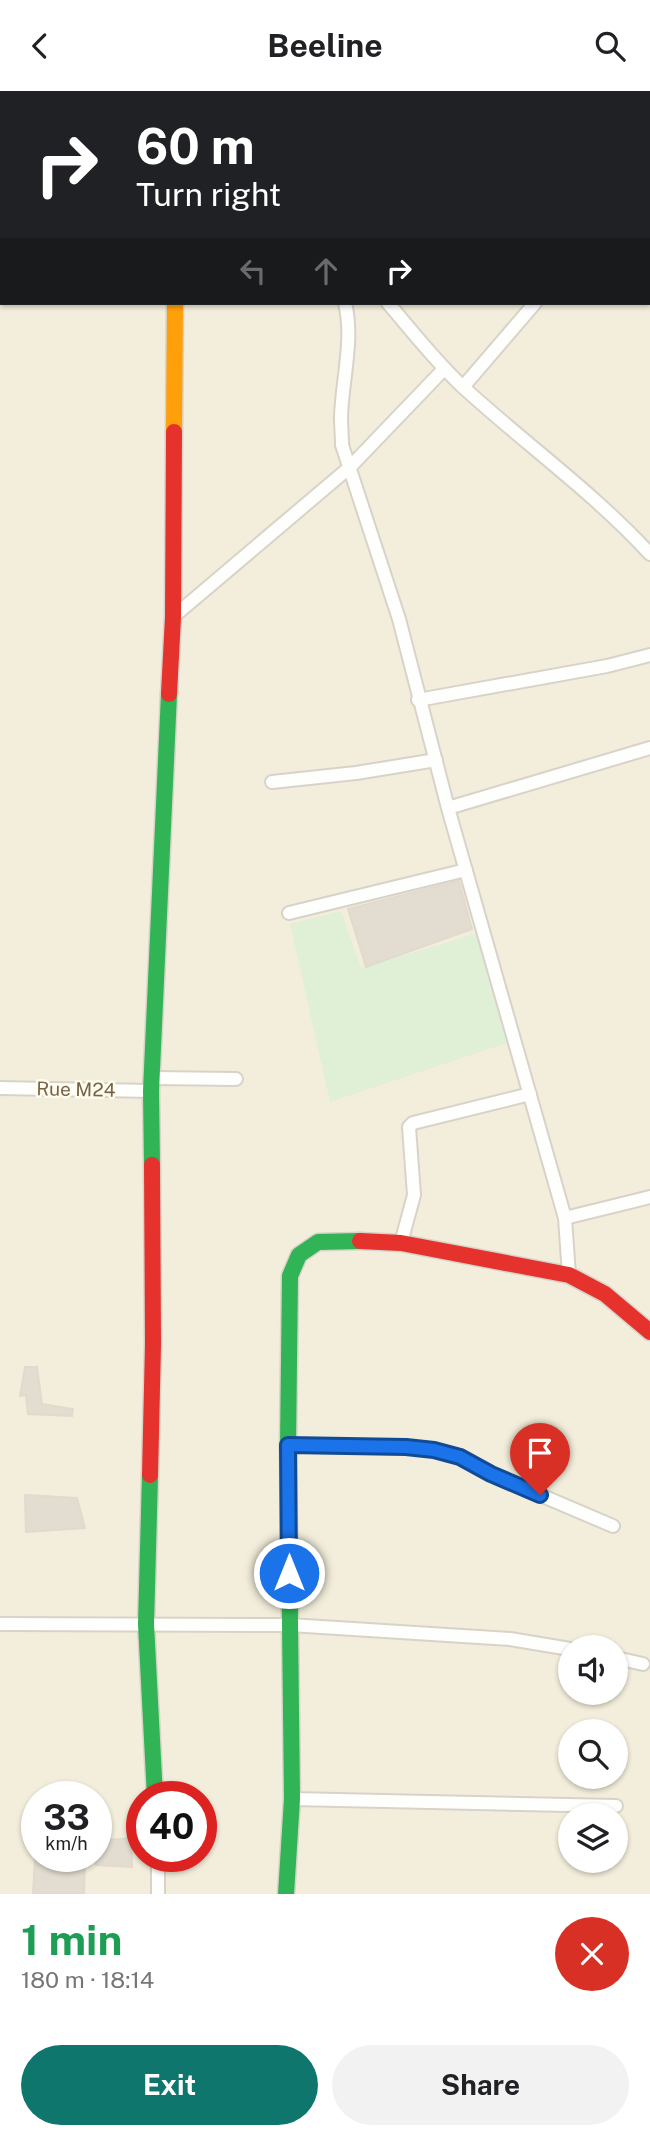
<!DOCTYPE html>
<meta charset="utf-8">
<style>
:root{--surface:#fff;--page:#f2f2f2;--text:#202124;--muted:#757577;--accent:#0f766e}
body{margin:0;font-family:"Public Sans",sans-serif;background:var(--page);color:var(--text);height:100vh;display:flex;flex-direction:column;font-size:26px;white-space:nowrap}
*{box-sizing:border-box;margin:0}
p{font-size:23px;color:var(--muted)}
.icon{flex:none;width:38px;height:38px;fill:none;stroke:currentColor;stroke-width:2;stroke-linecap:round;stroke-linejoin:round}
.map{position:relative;height:1803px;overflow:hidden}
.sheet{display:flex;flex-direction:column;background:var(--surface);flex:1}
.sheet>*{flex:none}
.top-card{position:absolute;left:0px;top:0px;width:651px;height:214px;box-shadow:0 2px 5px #0004;background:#202124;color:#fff;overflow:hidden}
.controls{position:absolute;left:558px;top:1544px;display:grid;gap:14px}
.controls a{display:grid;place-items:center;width:70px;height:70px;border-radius:50%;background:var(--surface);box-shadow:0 2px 5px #0004;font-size:35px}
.speed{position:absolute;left:21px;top:1690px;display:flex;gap:14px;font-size:35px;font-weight:700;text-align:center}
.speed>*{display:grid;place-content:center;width:91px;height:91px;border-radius:50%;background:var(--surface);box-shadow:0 2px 5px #0004;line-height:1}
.speed small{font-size:18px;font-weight:400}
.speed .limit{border:10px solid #d22;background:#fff;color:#111}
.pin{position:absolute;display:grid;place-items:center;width:60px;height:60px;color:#fff;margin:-72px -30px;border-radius:50% 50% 50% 0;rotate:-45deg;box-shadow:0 0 7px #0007}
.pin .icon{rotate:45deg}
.me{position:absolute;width:77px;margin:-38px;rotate:0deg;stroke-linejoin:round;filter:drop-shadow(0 0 5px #0008)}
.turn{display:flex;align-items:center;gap:24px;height:147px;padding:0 21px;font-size:32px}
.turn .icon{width:91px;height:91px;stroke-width:2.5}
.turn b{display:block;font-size:49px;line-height:60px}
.lanes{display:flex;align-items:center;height:66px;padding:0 21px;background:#0003;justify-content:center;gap:35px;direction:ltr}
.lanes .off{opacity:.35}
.round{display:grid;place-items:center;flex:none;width:74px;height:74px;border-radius:37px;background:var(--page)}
.overview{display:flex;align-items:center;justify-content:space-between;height:119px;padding:0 21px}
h1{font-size:42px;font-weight:700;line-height:52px;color:#1e9e55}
.cta{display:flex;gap:14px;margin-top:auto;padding:14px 21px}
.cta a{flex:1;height:80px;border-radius:42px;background:var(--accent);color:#fff;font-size:28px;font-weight:700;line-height:80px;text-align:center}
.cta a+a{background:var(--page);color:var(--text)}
header{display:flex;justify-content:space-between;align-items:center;height:91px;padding:0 21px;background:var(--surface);font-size:32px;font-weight:700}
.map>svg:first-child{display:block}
.residential{fill:#f3eedb;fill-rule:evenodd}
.green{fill:#dff0d6}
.building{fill:#e2ddd0;stroke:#e1dacd;stroke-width:2}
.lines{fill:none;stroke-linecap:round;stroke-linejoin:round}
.street-casing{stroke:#d7d3c9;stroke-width:16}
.fast-casing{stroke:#d8d3c9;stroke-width:19}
.slow-casing{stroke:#d8d3c9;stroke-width:19}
.jam-casing{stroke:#d8d3c9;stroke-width:19}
.street{stroke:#fefefc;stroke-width:12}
.fast{stroke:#30b455;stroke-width:16}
.slow{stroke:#ff9f0a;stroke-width:16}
.jam{stroke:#e5322d;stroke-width:16}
.route-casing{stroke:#114b97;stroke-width:18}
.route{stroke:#1a73e8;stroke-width:12}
.labels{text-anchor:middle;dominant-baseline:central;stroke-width:5;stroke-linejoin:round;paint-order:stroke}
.street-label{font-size:19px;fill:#77644a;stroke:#fffced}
</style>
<header><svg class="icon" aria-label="back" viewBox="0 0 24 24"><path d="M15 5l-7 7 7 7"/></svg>Beeline<svg class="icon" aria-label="search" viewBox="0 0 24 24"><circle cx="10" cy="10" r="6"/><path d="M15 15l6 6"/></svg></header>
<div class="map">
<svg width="650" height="1803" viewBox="0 0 650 1803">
<rect width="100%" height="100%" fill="#f8f6eb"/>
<path class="residential" d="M0 0H650V1803H0ZM2 2H649V212H2ZM570 1556H616V1601H570ZM570 1640H616V1685H570ZM37 1706H96V1766H37ZM142 1706H201V1766H142ZM570 1724H616V1769H570Z"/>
<path class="green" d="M341 820 361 877 478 842 510 951 330 1011 290 833Z"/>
<path class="building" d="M459 790 472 838 366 876 348 818Z
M25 1276H37L42 1313 73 1318 72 1325 28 1323 26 1304 20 1305Z
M25 1404 77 1407 85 1437 26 1441Z
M131 1747 132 1776 96 1774V1750Z
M35 1766H85L84 1803H33Z"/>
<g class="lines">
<g class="street-casing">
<path id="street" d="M162 0V2
M251 0 252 2
M345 212C354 249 342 289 341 326 341 335 342 344 342 354L399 528 448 717 565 1127 569 1184
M388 212C412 240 435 270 463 296 524 352 593 401 650 463
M463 296 535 212
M173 526 350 376 444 278
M418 609 607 575 650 564
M272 691 356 682 436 669
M448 717 650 657
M289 822 466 779
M152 987 236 988
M0 997 151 1000
M565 1127 650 1106
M401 1152 414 1104 409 1036 413 1032 530 1003
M288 1354 406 1356 434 1359 460 1366 491 1383 613 1435
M0 1533 290 1534 510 1548 570 1558
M616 1567 643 1573
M292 1708 616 1715
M158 1803V1766"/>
</g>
<g class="fast-casing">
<path id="fast" d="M649 104 650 105
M152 1074 151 1000 169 603
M150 1384 146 1533 155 1706
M286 1803 292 1708 288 1354 290 1185 299 1164 318 1151 360 1150"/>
</g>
<g class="slow-casing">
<path id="slow" d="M548 0 549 2
M649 169H650
M174 341 175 212"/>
</g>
<g class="jam-casing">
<path id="jam" d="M430 0 432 2
M169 603 173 526 174 341
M360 1150 401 1152 569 1184 605 1203 650 1241
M150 1384 153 1253 152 1074"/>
</g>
<use href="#street" class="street"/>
<use href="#fast" class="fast"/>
<use href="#slow" class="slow"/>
<use href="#jam" class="jam"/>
</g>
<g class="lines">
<g class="route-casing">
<path id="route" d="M289 1482 288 1354 406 1356 434 1359 460 1366 491 1383 540 1404"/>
</g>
<use href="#route" class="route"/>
</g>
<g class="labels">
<g class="street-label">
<text transform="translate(76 998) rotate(1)">Rue M24</text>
</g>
</g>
</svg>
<div class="controls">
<a><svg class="icon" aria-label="sound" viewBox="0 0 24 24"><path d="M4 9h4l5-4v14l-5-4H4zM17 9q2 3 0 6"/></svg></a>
<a><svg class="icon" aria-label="search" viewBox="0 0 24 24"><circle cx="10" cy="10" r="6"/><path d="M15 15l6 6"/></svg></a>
<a><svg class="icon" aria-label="layers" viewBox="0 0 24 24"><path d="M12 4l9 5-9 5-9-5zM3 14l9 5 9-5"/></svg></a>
</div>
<div class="speed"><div>33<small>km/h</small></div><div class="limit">40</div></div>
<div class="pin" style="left:540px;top:1404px;background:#d93025"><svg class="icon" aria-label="arrive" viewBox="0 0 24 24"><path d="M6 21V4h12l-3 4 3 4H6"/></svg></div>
<svg class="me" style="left:289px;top:1482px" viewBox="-20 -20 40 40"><circle r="17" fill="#1a73e8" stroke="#fff" stroke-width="3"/><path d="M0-11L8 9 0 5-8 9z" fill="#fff"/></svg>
<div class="top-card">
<div class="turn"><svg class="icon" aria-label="right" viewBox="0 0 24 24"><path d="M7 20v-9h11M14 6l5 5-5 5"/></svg><div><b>60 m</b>Turn right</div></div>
<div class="lanes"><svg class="icon off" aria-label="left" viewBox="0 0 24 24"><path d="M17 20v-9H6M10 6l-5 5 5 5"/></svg><svg class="icon off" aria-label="ahead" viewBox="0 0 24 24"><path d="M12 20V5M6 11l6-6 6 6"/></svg><svg class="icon" aria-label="right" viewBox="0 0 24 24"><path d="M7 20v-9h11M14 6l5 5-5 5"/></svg></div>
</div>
</div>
<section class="sheet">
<div class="overview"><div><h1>1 min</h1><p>180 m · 18:14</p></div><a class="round" style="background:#d93025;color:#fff"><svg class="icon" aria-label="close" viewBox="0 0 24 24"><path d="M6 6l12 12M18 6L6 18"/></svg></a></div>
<div class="cta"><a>Exit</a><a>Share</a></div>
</section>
